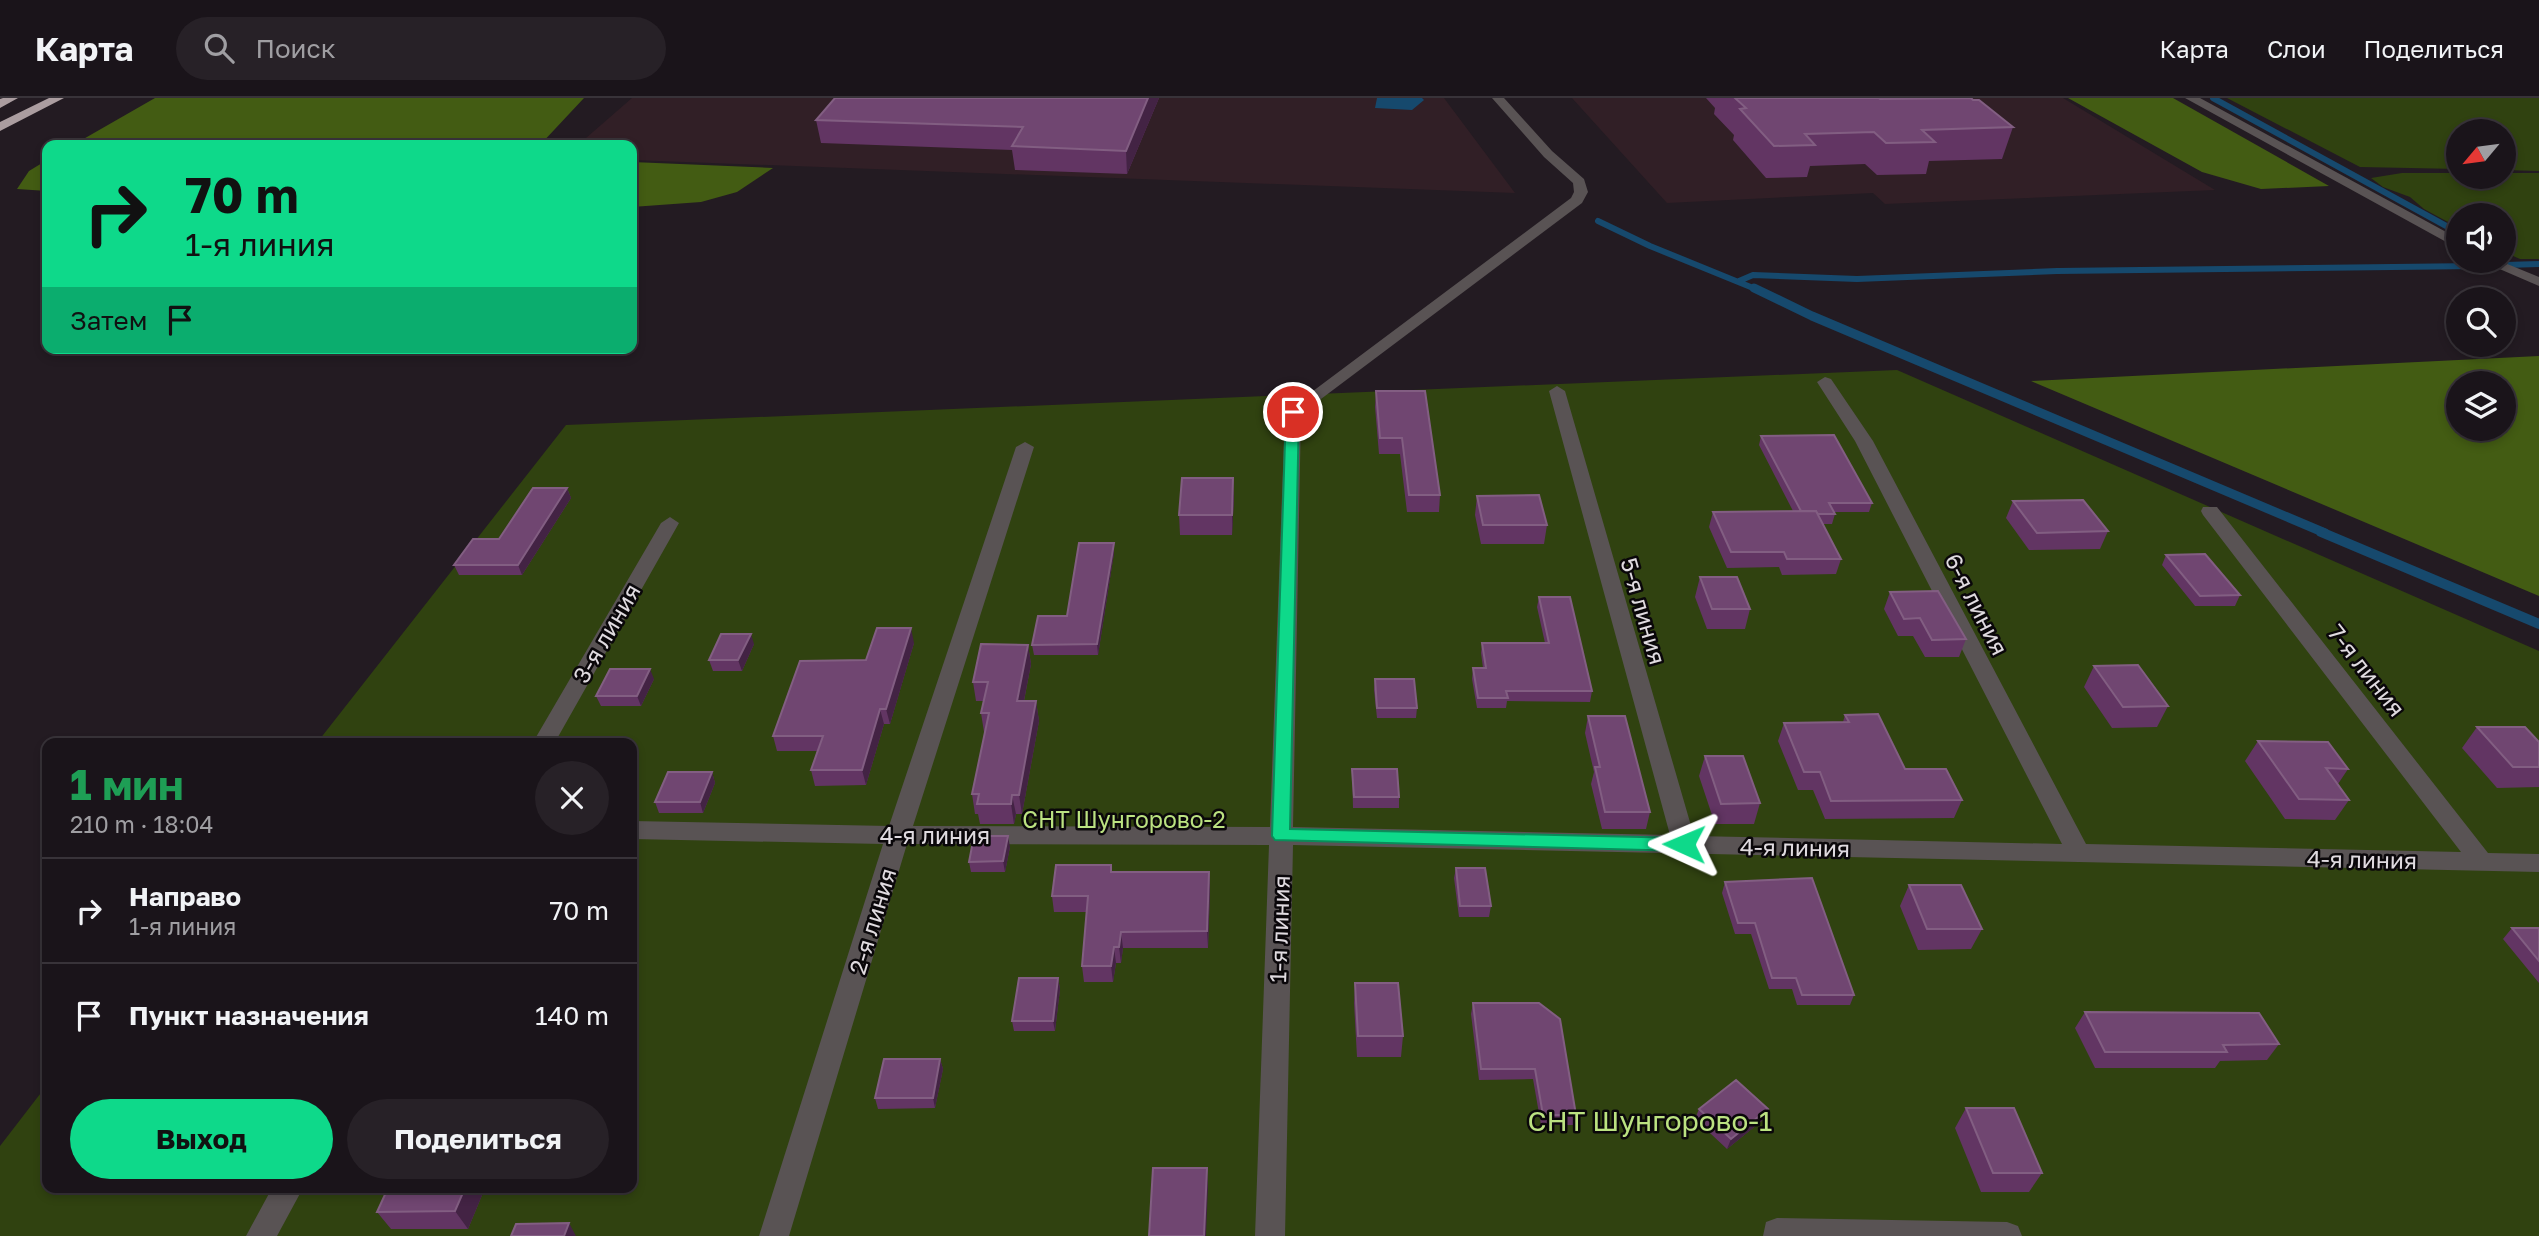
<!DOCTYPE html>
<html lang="ru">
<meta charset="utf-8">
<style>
:root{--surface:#1a141a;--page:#272127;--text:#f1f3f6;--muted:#9f9ea2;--line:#383339;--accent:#0ed98a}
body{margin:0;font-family:"Golos Text",sans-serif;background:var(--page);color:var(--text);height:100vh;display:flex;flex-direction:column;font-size:26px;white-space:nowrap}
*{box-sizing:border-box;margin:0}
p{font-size:23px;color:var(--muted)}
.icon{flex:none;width:38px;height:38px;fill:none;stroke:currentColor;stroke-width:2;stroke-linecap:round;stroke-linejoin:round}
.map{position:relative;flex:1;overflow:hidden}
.side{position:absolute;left:42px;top:640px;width:595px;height:455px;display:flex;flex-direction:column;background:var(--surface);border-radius:14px;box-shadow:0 4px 10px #0003,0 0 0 2px var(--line)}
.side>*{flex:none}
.top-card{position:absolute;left:42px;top:42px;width:595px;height:214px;border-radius:14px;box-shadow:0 4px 10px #0003,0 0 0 2px var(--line);background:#0ed98a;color:#111;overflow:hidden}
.needle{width:46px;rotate:241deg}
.buttons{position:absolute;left:2446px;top:21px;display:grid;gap:14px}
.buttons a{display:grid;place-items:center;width:70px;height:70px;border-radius:50%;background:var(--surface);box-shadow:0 4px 10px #0003,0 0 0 2px var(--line);font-size:35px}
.pin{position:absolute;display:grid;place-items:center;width:60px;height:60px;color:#fff;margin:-30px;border:4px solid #fff;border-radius:50%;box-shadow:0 2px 7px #0007}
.me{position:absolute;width:77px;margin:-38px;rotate:271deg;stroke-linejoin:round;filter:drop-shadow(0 0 5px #0008)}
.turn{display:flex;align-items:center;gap:24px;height:147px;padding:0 28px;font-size:32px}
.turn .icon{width:91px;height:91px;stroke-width:2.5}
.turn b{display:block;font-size:49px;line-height:60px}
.then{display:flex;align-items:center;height:66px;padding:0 28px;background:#0003;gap:14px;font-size:26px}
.round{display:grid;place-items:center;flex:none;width:74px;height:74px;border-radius:37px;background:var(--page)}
.head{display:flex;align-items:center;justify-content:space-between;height:119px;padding:0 28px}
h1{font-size:42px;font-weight:700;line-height:52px;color:#1e9e55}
.primary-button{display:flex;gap:14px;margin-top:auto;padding:14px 28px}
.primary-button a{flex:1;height:80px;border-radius:42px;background:var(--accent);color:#111;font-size:28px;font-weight:700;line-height:80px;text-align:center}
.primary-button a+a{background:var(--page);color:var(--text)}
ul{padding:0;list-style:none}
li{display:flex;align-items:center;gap:21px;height:105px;padding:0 28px;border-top:2px solid var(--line)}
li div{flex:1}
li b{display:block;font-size:26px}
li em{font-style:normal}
header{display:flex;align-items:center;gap:42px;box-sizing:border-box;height:98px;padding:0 35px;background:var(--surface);border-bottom:2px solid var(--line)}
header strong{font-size:33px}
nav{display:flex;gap:38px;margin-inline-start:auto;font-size:24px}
.search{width:490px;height:63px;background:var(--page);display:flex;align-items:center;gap:18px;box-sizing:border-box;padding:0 24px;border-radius:38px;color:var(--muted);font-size:26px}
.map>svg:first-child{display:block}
.industrial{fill:#311f26}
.green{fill:#304210}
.forest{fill:#435c13;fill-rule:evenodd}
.water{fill:#16496d}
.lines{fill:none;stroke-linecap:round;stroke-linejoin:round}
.stream-far2{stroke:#16496d;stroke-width:6}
.stream-far1{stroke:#16496d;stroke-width:9}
.stream{stroke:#16496d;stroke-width:10}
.street{fill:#595354;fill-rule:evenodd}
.highway{fill:#ab9da0;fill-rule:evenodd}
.wall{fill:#623563}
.shaded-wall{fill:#432344}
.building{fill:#704671;stroke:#825e82;stroke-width:2}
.route{fill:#0ed98a;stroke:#098d5a;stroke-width:2}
.labels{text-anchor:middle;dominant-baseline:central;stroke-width:5;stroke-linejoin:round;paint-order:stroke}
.street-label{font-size:23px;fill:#e0dbe0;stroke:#0a070a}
.park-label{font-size:23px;fill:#bbe281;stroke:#0a070a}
.near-park-label{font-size:28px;fill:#bbe281;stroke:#0a070a}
</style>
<header>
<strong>Карта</strong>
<div class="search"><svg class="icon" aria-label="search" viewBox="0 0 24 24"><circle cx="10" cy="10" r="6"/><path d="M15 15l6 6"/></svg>Поиск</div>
<nav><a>Карта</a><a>Слои</a><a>Поделиться</a></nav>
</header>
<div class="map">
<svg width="2539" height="1138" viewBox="0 0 2539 1138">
<rect width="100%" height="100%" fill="#231b22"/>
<path class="industrial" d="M632 0H1444L1515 95 632 62V47H578Z
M1572 0H2063L2215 92 1885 106 1873 95 1667 105Z"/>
<path class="green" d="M2227 0H2539V73L2504 72V33H2459V71L2360 69Z
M2402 75H2459V79H2504V75H2539V161H2520L2504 154V117H2459V130L2424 111 2410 99 2383 89 2371 80Z
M1897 272 2539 553V1138H0V1048L47 987V1090H632V646H316L566 327Z"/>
<path class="forest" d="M155 0H584L540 47H73Z
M2068 0H2173L2329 88 2261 91 2202 74Z
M47 62V93L17 91 29 73Z
M632 64 773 70 737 94 701 104 632 109Z
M2539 258V498L2031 283ZM2504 285V331H2459V285Z"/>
<path class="water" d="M1377 0H1422L1424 2 1412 12 1375 10Z"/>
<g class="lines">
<path class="stream-far2" d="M2213 0 2459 135
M1598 123 1650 148 1758 192
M2505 167 2539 166
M1739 183 1753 177 1857 181 2057 173 2478 168"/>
<path class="stream-far1" d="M1754 190 1812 218 2325 435"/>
<path class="stream" d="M2321 434 2539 526"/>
<path class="street" d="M1492 0H1504L1552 53 1584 81 1588 94 1582 105 1301 316 1293 729 1670 737 1549 293 1557 288 1565 293 1694 738 2062 746 1855 343 1817 284 1825 279 1831 281 1873 343 2086 746 2461 754 2203 417 2201 413 2203 409H2217L2488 755 2539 756V774L1293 747 1285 1138H1255L1269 747 907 746 789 1138H759L883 746 632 741V723L889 728 1016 349 1025 344 1034 349 913 728 1270 729 1285 314 1571 100 1574 94 1573 85 1544 59Z
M2185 0H2200L2459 141V151Z
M2481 163H2500L2539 179V188Z
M670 419 679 425 554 646H532L661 425Z
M272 1090H303L277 1138H246Z
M1777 1120 2007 1124 2018 1128 2022 1138H1763L1766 1124Z"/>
<path class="highway" d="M3 0H18L0 10V1Z
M49 0H64L0 33V24Z"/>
</g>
<path class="wall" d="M835 0H1159L1127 76 1015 72 1012 52 821 45 816 22Z
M1706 0H1879L2013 29 2002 61 1929 63 1926 76 1877 77 1865 66 1810 68 1807 79 1766 80 1733 42 1734 37 1714 16 1715 10Z
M1376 293 1440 397 1439 414H1407L1400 356H1379L1375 309Z
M1761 338 1872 405 1869 414H1835V416L1832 426H1823L1841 461 1836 476 1782 477 1779 469 1727 470 1709 429 1713 414 1793 413 1759 347Z
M567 390 571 400 522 477H459L454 467 499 441Z
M1477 398 1547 427 1544 446H1481L1475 417Z
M1234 399 1232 437H1180L1179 417Z
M2013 403 2108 433 2100 451 2029 452 2006 420Z
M1114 445V455L1098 557H1034L1032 547 1067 518Z
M2166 457 2240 497 2235 508H2195L2162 467Z
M1700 479 1750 511 1745 531H1707L1695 499Z
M1890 494 1966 541 1959 559H1925L1913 538H1898L1884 511Z
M1539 499 1592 593 1590 604 1507 603 1506 610H1477L1472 581 1473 570H1483L1481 555 1482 545H1545L1537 509Z
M914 545 890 626H884L866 687 815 688 811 672 817 653H777L773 638 866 562Z
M754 546 742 573H713L709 562Z
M1028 547 1031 566 1024 603H1036L1039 623 1022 716H1016L1014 726H980L978 716H975L972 696 985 634H984L981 615 984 603H976L973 584Z
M2094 568 2168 608 2157 629 2112 630 2084 589Z
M654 581 641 608H601L596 598Z
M1375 581 1417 610 1416 620H1377L1374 592Z
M1845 617 1905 671 1962 702 1954 720 1825 721 1813 692H1798L1778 643 1784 625 1843 624Z
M1588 618 1650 714 1646 731H1602L1591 686 1594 674 1585 635Z
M2477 629 2539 644V689L2497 690 2462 650Z
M2258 643 2348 671 2338 686 2349 702 2335 722 2285 721 2245 663Z
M1705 658 1760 705 1754 726H1715L1699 678Z
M1352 671 1399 699V710H1353Z
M712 674 715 685 703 715H659L655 704Z
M1010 749 1005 774H971L969 764Z
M1456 770 1491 808 1489 819H1459L1454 780Z
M1112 774H1209L1210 791 1208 850H1123L1121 865H1116L1113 884H1084L1082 868 1087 814H1054L1052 798Z
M1725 784 1854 897 1850 907H1797L1792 891H1769L1751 836H1735L1722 795Z
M1909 787 1982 831 1971 851 1918 852 1900 808Z
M2512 830H2539V885L2503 841Z
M1058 880 1060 891 1055 933H1014L1012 923Z
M1355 885 1403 938 1401 959H1357L1354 905Z
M1473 905H1539L1576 1017 1573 1027H1541L1533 981 1479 982 1471 916Z
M2085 914 2279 946 2267 962 2220 963 2215 970H2095L2075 930Z
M940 961 943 971 935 1010 878 1011 875 1000Z
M1966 1010 2042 1075 2029 1094H1981L1955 1030Z
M1699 1011H1768L1764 1021 1727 1051 1695 1021Z
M485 1090 468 1131H391L377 1114Z"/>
<path class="shaded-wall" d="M1148 0H1159L1127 76 1126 53Z
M1233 380 1234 399 1232 437V417Z
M567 390 571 400 522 477 518 467Z
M1114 445V455L1098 557 1097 546Z
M911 530 914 545 890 626 886 611Z
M751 536 754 546 742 573 738 562Z
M1028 547 1031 566 1020 623 1017 603Z
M650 571 654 581 641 608 637 598Z
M1036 603 1039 623 1022 716 1019 697Z
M880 611 884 626 866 687 862 672Z
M712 674 715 685 703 715 700 704Z
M1012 697 1016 716 1014 726 1011 706Z
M1008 738 1010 749 1005 774 1003 763Z
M1209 774 1210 791 1208 850 1207 833Z
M1121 834 1123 850 1121 865 1119 849Z
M1114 849 1116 865 1113 884 1111 868Z
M1058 880 1060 891 1055 933 1053 923Z
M940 961 943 971 935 1010 933 1000Z
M1768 1011 1764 1021 1727 1051 1731 1041Z
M1207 1070 1208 1089 1206 1138H1204Z
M465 1090H485L468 1131 455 1113Z
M569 1125 576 1138H564Z"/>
<path class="building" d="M835 0H1148L1126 53 1012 48 1023 29 816 22Z
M1735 0H1879L1880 1 1971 0 1973 2H1979L2013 29 1922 32 1935 44 1886 45 1874 34 1805 36 1815 47 1774 48 1740 11 1746 10Z
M1376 293H1425L1440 397H1409L1402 340H1380Z
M1834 337 1872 405H1829L1835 416H1818L1816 413H1801L1761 338Z
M1182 380H1233L1232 417H1179Z
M533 390H567L518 467H454L473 441H499Z
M1539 397 1547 427H1483L1477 398Z
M2083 402 2108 433 2037 435 2013 403Z
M1816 413 1841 461H1787L1784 454H1731L1713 414Z
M1079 445H1114L1097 546 1032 547 1038 518H1067Z
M2205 456 2240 497 2200 498 2166 457Z
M1700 479H1737L1750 511H1712Z
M1938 493 1966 541 1932 542 1920 520 1904 521 1890 494Z
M1539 499H1570L1592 593H1506L1508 600H1478L1473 570H1486L1482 545H1549Z
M877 530H911L886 611H880L862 672H811L823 638H773L800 563 866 562Z
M721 536H751L738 562H709Z
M981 546 1028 547 1017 603H1036L1019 697H1012L1011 706H977L979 696H972L989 615H981L988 584H973Z
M2138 567 2168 608 2123 609 2094 568Z
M610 571H650L637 598H596Z
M1375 581H1414L1417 610H1377Z
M1878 616 1905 671H1946L1962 702 1831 703 1820 674H1804L1784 625 1849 624 1845 617Z
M1588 618H1625L1650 714H1605L1595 669H1600Z
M2477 629H2525L2539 644V669H2513Z
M2258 643 2328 644 2348 671 2326 670 2349 702 2299 701Z
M1705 658H1743L1760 705 1721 706Z
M1352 671H1397L1399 699H1354Z
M668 674H712L700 704H655Z
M974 738H1008L1003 763 969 764Z
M1056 767H1111V774H1209L1207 833 1121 834 1119 849H1114L1111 868H1082L1088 798H1052Z
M1456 770H1485L1491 808H1460Z
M1812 780 1854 897H1802L1796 880H1772L1755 825H1738L1725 784Z
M1909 787H1961L1982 831H1927Z
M2512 830H2539V863Z
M1019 880H1058L1053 923H1012Z
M1355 885H1398L1403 938H1358Z
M1473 905H1539L1560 921 1576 1017H1543L1535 971H1481Z
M2085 914 2259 915 2279 946 2223 947 2227 954H2105Z
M884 961H940L933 1000H875Z
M1736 982 1768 1011 1731 1041 1699 1011Z
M1966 1010H2014L2042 1075H1993Z
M1153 1070H1207L1204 1138H1149Z
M388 1090H465L455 1113 377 1114Z
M569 1125 564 1138H511L516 1126Z"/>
<path class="route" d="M1293 310 1299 314 1290 731 1684 740 1690 742 1693 746 1690 751 1684 753 1275 742 1272 738 1286 314Z"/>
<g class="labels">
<g class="street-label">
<text transform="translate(1977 506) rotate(63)">6-я линия</text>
<text transform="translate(1644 513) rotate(74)">5-я линия</text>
<text transform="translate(606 535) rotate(-60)">3-я линия</text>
<text transform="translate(2367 572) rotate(52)">7-я линия</text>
<text x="935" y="737">4-я линия</text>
<text transform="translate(1795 749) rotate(1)">4-я линия</text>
<text transform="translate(2362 761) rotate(1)">4-я линия</text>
<text transform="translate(872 823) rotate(-73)">2-я линия</text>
<text transform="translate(1279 831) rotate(-88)">1-я линия</text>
</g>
<g class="park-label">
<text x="1124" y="721">СНТ Шунгорово-2</text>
</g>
<g class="near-park-label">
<text x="1650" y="1022">СНТ Шунгорово-1</text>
</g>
</g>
</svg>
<div class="buttons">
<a><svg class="needle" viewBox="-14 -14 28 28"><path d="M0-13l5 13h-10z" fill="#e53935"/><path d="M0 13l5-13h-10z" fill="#9f9ea2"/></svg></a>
<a><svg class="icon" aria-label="sound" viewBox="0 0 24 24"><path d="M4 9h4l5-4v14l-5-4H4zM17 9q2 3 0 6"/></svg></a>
<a><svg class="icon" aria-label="search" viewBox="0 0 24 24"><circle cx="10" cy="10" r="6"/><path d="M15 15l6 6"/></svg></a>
<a><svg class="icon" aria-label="layers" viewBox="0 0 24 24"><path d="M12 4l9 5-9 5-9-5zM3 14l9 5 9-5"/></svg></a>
</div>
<div class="pin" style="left:1293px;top:314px;background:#d93025"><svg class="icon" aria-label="arrive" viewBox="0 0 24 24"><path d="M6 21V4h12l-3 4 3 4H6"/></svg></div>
<svg class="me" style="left:1684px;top:746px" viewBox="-20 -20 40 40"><path d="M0-17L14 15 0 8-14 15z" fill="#0ed98a" stroke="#fff" stroke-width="4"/></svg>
<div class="top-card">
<div class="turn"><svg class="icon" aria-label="right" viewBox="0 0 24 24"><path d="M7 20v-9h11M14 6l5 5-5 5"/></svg><div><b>70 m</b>1-я линия</div></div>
<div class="then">Затем<svg class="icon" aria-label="arrive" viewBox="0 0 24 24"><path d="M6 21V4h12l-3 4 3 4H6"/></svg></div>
</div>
<section class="side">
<div class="head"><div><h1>1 мин</h1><p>210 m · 18:04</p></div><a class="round"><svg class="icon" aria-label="close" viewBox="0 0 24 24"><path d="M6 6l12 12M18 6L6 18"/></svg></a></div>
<ul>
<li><svg class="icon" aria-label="right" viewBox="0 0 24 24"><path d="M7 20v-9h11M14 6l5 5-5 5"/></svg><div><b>Направо</b><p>1-я линия</p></div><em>70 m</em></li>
<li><svg class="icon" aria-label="arrive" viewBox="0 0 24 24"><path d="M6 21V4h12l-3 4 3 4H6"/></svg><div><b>Пункт назначения</b></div><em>140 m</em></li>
</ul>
<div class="primary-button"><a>Выход</a><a>Поделиться</a></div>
</section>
</div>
